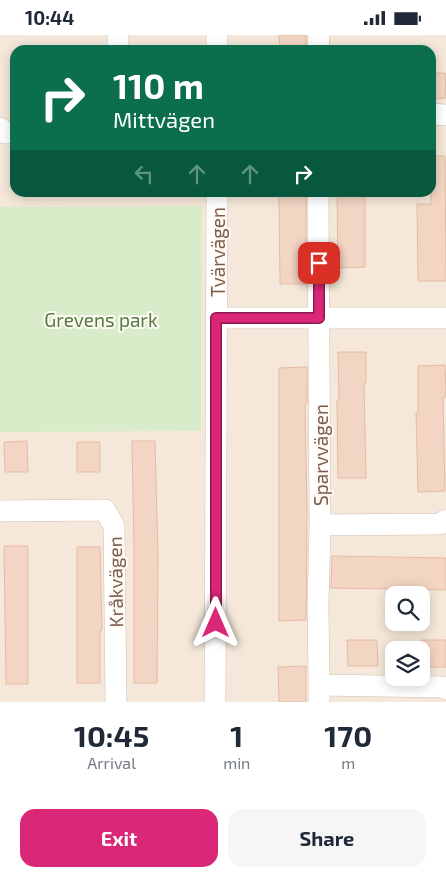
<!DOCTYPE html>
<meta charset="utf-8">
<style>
:root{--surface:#fff;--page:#f6f6f7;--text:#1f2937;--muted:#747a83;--accent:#db2777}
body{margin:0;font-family:"Exo 2",sans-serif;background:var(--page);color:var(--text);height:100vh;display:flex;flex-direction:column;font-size:19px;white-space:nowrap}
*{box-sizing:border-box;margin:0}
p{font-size:16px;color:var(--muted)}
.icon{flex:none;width:28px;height:28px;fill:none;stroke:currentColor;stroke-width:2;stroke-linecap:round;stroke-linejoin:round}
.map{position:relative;height:667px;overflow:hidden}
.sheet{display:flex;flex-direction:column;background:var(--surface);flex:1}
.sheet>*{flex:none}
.top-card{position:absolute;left:10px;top:10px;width:426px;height:152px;border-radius:15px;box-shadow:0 2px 12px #0003;background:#0b6e4f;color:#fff;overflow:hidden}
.controls{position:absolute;left:385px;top:551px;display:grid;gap:10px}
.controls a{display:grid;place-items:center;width:45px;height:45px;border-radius:10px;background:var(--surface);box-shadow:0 2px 12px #0003;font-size:25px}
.pin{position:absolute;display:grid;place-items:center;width:42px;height:42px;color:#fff;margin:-21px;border-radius:10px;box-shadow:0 2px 8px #0006}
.me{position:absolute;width:55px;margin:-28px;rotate:0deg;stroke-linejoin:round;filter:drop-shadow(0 0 4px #0008)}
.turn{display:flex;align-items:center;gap:18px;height:105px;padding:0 20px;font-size:22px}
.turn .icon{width:65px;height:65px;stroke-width:2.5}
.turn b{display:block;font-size:35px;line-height:42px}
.lanes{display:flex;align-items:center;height:48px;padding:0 20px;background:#0003;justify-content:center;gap:25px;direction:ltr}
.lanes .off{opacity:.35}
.eta{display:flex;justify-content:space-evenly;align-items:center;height:85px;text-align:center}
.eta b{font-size:30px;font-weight:700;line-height:35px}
.cta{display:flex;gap:10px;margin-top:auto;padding:10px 20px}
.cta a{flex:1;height:58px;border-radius:15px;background:var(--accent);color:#fff;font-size:20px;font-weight:700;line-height:58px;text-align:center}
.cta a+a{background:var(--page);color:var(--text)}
.status{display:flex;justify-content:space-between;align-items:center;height:35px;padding:0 25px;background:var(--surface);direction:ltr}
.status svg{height:14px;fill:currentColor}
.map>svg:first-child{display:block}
.residential{fill:#f5e8da;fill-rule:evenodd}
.green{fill:#d8ecc9}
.building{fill:#f3d5c3;stroke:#e6bba3}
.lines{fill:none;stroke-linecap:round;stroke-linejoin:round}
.street-casing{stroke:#d1beb0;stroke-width:22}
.street{stroke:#fff;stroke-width:21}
.route-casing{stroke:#8e194d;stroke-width:12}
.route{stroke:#db2777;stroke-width:9}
.labels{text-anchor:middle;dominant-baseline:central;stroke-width:4;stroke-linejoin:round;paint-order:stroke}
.street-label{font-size:19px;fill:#7a5c4d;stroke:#fffaf3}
.park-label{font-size:19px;fill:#537a41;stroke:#fffaf3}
</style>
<div class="status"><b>10:44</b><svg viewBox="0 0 49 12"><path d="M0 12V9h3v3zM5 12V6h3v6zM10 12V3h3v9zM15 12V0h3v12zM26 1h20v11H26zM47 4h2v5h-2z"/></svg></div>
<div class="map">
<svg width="446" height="667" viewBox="0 0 446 667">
<rect width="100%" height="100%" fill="#fdf6ec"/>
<path class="residential" d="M0 0H446V667H0V397L201 395 202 171 0 172ZM15 15H431V158H15ZM394 560H421V588H394ZM394 615H421V642H394Z"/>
<path class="green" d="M202 171 201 396 0 397V172Z"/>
<path class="building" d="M279 0H306V15H280Z
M431 38H445L446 63 431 64Z
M431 121H445L446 246H418L417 169H431Z
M337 158H365V232L338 233Z
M306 160V249H280L279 161Z
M338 317H366V348H364L366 443H338L337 365H339Z
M445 330 446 362H443L445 456 418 457 416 378H418V331Z
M307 332V369H305L307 477 306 585 279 586V333Z
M27 406 28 437H5L4 407Z
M132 406H155L158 522 157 648H134V513Z
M77 407H100V437H77Z
M4 511H28V649H6Z
M77 512H100L102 595H100V648H77Z
M332 521 446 523V555L331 553Z
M347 605H377L378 631H348Z
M421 605H446V632H421Z
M306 631V667H279L278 632Z"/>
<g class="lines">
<g class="street-casing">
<path id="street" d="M118 0V15
M217 15V0
M318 15 319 0
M431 79 446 80
M0 93 5 98H15
M318 158 320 490 440 489 446 485
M217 283H446
M0 476 105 475 114 491 116 667
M319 650 318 570 320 490
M215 667 217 158
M319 667V650L442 652 446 654"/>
</g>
<use href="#street" class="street"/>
</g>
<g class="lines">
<g class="route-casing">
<path id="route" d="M216 588V283H319V228"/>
</g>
<use href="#route" class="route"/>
</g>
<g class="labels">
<g class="street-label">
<text transform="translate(217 217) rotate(-90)">Tvärvägen</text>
<text transform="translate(320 420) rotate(-90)">Sparvvägen</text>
<text transform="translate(115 547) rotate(-91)">Kråkvägen</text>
</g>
<g class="park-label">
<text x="101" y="284">Grevens park</text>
</g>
</g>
</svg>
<div class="controls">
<a><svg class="icon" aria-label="search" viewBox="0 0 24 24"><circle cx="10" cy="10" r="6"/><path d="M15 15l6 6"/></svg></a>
<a><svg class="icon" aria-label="layers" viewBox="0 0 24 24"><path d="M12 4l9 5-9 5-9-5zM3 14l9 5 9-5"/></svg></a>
</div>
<div class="pin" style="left:319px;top:228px;background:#d93025"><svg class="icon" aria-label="arrive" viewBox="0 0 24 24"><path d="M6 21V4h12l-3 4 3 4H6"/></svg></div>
<svg class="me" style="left:216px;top:588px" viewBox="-20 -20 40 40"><path d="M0-17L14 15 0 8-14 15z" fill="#db2777" stroke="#fff" stroke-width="4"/></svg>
<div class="top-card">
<div class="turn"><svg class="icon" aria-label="right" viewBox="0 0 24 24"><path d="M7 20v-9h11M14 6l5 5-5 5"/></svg><div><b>110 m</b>Mittvägen</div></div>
<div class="lanes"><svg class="icon off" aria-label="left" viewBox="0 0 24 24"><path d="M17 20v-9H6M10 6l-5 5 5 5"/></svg><svg class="icon off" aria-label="ahead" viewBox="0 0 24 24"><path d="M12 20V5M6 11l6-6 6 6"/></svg><svg class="icon off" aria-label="ahead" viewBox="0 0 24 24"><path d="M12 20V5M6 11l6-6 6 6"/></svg><svg class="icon" aria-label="right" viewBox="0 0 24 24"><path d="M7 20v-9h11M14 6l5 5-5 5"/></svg></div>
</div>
</div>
<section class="sheet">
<div class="eta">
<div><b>10:45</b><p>Arrival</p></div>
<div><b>1</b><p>min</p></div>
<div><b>170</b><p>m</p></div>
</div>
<div class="cta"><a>Exit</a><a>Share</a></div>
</section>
